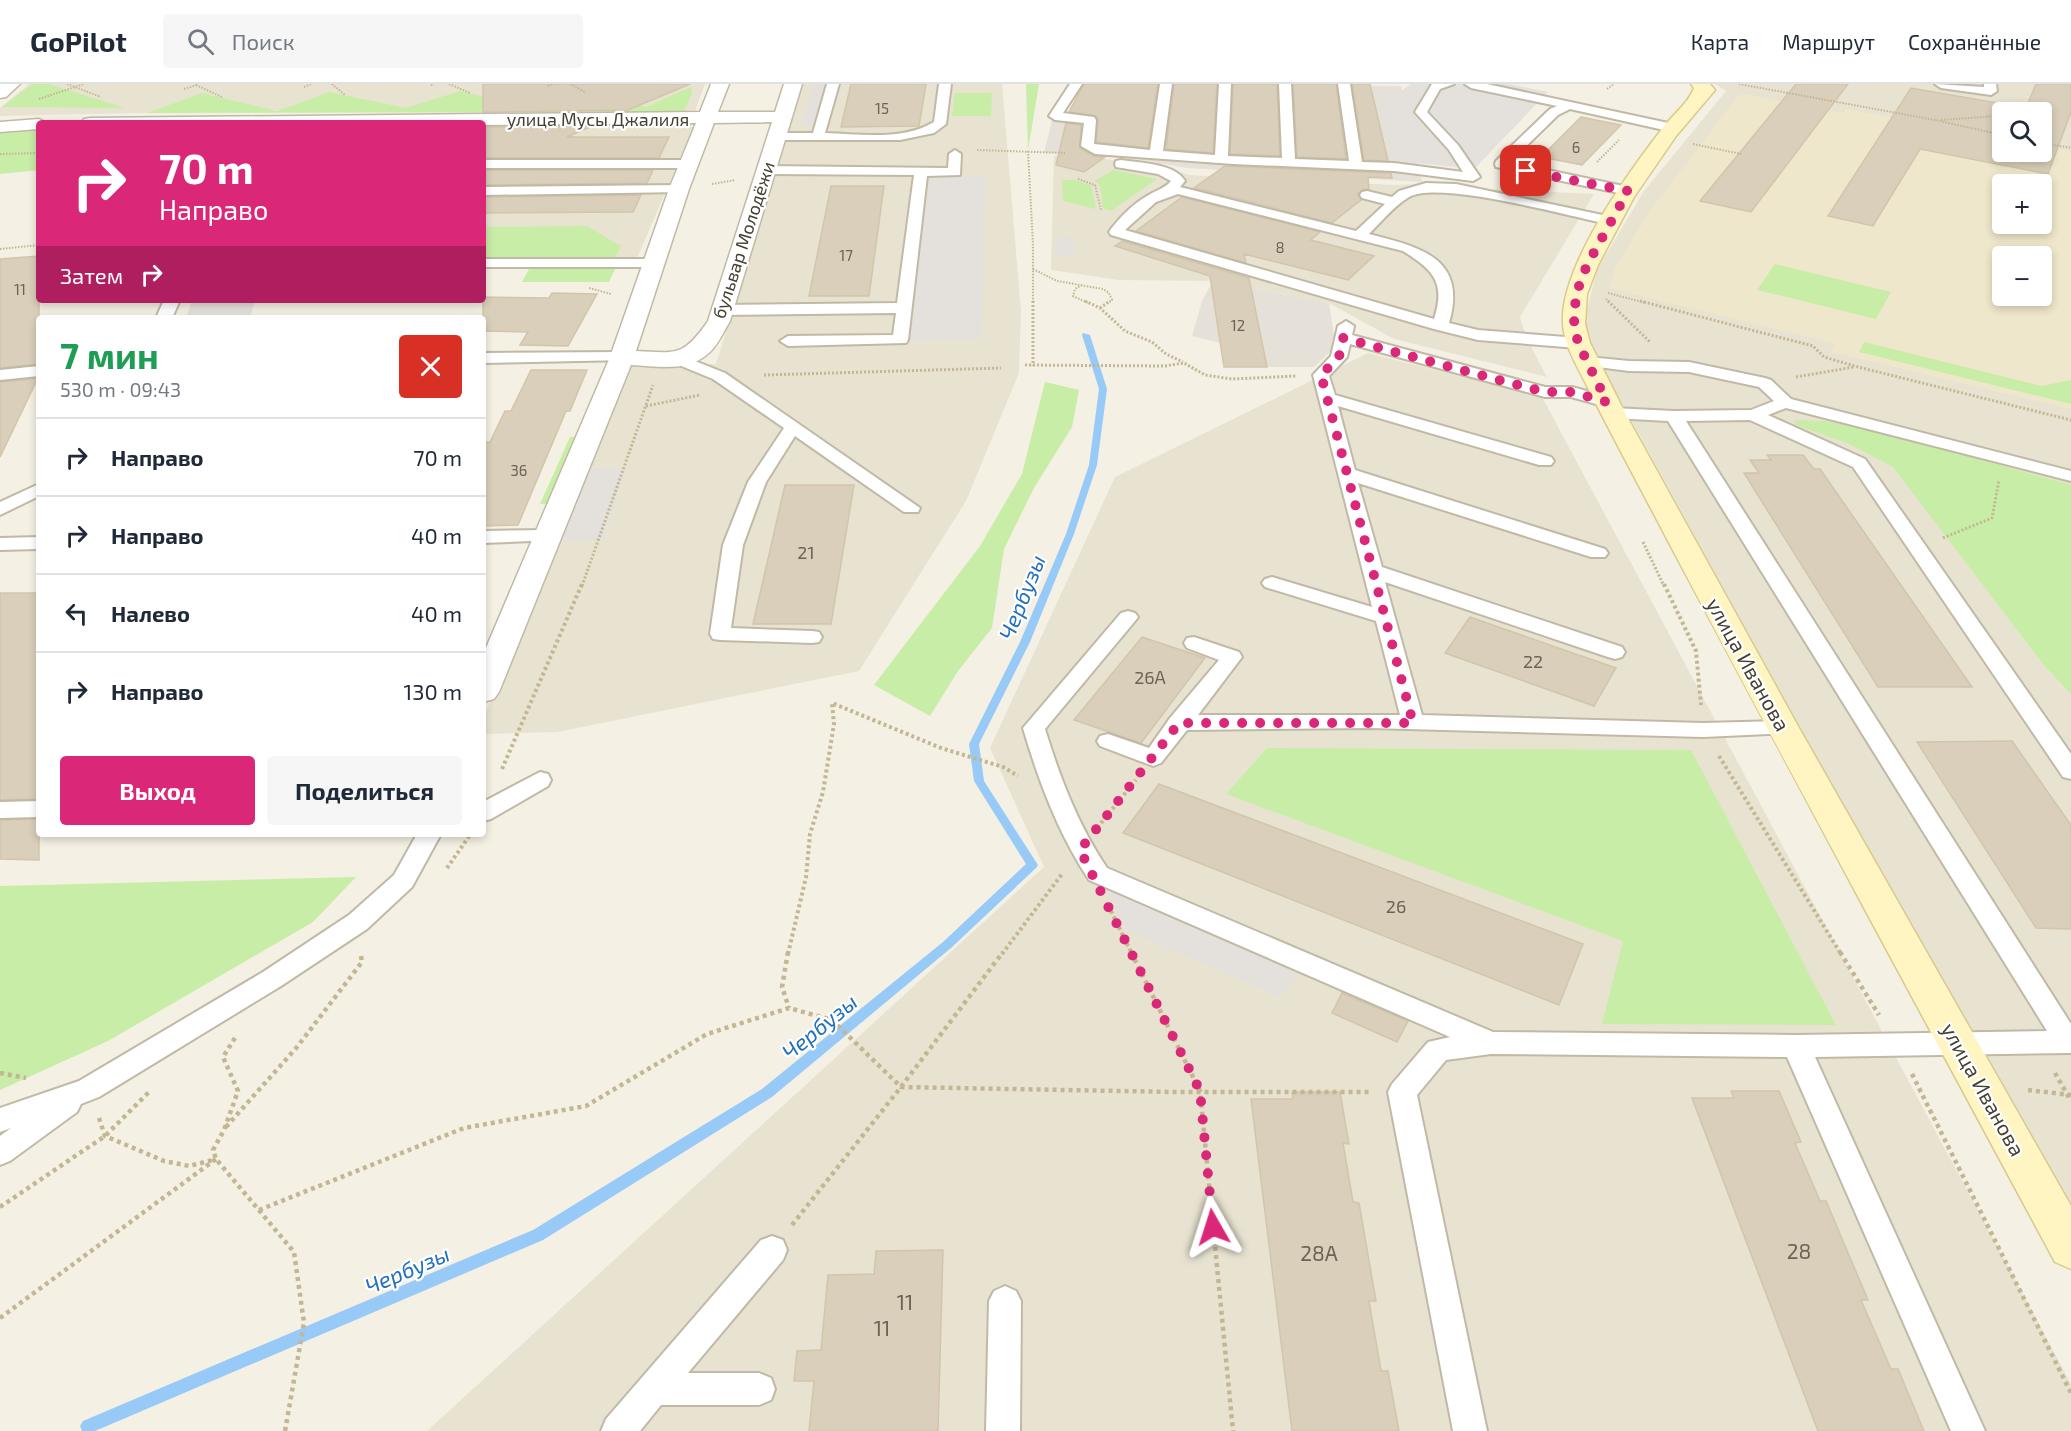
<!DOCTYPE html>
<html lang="ru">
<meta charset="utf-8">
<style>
:root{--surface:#fff;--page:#f6f6f7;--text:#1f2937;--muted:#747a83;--line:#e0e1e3;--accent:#db2777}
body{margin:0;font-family:"Exo 2",sans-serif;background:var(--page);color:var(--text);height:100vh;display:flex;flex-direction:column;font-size:22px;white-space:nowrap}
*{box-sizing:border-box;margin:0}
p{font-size:20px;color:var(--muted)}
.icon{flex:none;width:33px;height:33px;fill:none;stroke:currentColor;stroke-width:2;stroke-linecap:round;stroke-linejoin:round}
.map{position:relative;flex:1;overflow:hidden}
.side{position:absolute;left:36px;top:231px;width:450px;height:522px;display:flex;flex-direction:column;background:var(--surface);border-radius:6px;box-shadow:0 3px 9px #0003}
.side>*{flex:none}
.hud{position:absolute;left:36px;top:36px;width:450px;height:183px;border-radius:6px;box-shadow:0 3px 9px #0003;background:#db2777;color:#fff;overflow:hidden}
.tools{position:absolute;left:1992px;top:18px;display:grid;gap:12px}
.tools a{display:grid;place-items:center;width:60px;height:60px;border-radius:6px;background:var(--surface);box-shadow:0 3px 9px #0003;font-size:30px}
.pin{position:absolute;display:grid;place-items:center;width:51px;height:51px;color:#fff;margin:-26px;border-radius:12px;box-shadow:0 3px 9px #0006}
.me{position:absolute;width:66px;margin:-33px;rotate:354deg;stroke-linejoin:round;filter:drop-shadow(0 0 4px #0008)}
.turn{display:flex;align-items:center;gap:21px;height:126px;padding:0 24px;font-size:27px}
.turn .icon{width:78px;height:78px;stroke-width:2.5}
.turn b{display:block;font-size:42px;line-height:51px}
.then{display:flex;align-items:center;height:57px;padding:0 24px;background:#0003;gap:12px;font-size:22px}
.round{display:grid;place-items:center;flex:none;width:63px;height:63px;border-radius:6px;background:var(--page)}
.head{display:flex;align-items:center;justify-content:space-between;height:102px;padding:0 24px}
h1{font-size:36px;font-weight:700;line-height:45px;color:#1e9e55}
.action{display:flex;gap:12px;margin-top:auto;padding:12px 24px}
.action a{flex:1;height:69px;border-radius:6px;background:var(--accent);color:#fff;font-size:24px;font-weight:700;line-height:69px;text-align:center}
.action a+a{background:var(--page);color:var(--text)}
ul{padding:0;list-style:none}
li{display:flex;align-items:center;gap:18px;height:78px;padding:0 24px;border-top:2px solid var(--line)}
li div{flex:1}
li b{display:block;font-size:22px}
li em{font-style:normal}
header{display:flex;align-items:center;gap:36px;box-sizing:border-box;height:84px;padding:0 30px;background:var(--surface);border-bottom:2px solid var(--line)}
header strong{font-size:28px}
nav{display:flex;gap:33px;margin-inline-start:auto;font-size:21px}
.search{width:420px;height:54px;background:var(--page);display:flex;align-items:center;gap:15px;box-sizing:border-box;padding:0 21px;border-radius:6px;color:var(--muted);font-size:22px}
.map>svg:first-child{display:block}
.residential{fill:#e8e3d1;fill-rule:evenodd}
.industrial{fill:#e5e1d8}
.education{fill:#efe7cb;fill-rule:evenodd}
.green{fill:#c8eda7}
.parking{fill:#e4e1dc}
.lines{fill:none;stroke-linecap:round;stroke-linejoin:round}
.stream{fill:#98caf8;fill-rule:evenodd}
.building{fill:#d9cfba;stroke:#d2c5aa;stroke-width:1.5;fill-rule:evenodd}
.lane-casing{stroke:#c0b9a5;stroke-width:4}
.street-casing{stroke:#c0b9a5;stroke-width:3}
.secondary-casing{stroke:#d8ca8d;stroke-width:3}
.path-far3{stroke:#c3b694;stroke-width:2;stroke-dasharray:1.5 1.5;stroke-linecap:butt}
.path-far2{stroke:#c3b694;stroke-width:3;stroke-dasharray:2 2;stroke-linecap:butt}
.path-far1{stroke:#c3b694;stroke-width:4;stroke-dasharray:3 3;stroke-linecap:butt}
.path{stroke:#c3b694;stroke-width:4.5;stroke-dasharray:4 4;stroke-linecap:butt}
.lane{fill:#fff;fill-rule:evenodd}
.street{fill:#fff;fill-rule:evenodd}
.secondary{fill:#fff5c2;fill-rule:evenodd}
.route{stroke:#db2777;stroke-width:10;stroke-dasharray:0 18}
.labels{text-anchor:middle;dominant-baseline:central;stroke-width:4.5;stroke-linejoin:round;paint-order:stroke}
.far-number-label{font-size:15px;fill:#6b6455}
.far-street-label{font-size:18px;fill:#464033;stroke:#fff}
.number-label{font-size:18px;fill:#6b6455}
.street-label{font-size:21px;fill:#464033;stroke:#fff}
.near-number-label{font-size:21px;fill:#6b6455}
.water-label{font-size:22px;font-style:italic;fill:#2170bd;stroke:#fff}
</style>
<header>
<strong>GoPilot</strong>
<div class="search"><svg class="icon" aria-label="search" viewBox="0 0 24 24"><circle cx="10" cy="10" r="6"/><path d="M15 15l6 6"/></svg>Поиск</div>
<nav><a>Карта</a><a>Маршрут</a><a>Сохранённые</a></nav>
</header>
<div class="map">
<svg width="2071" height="1347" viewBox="0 0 2071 1347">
<rect width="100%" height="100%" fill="#f4f0e3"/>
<path class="residential" d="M29 0H705L695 27 332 25 0 32V24Z
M803 0H1002L1021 227 1019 289 966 417 859 587 557 648 483 650V636L623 281 716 280Z
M1715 0H2071V1139L1582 246 1597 186 1644 107 1726 7ZM2002 28H2042V68H2002ZM2002 100H2042V140H2002ZM2002 172H2042V212H2002Z
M317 39H689L693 44 638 172 633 175 483 176V39Z
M1078 71 1162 83 1189 91 1203 92 1395 101 1445 99 1486 105 1594 110 1520 233 1527 255 1547 293 1394 255 1329 219 1213 197 1119 196 1051 186 1054 72Z
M1368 269 1542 313 2071 1300V1347H427L1044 783 990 664 1115 393Z"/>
<path class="industrial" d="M1117 0 1401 2 1422 98 1187 84 1112 71 1044 69 1052 36 1094 38Z
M1213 197 1329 219 1334 252 1330 268 1314 283H1224L1220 259 1192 252 1202 217Z"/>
<path class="education" d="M1744 10 1843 29 1846 25 2002 55V68H2042V62L2071 67V325L1832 268 1835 259 1609 204 1616 183 1650 127 1737 13ZM2002 100H2042V140H2002ZM2002 172H2042V212H2002Z"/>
<path class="green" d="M32 0H49L125 24 2 23Z
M1026 0H1039L1028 66Z
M691 3 692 10 684 28 147 29 202 9 277 27 329 8 406 24 460 7 533 24 585 8 646 23Z
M955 9H992L991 32H952Z
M39 45V86L0 90V48Z
M483 80H646L634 106 483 107Z
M1113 86 1157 95 1111 127 1103 124 1100 101 1095 97Z
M1062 96H1075L1091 101 1096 125 1063 117Z
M587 142 621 162 615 174H483V143Z
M1775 180 1891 208 1876 235 1757 206Z
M529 185H615L609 198H522Z
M1864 258 2042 302 2071 296V320L1859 268Z
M1045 298 1079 306 1072 343 1034 404 1004 465 992 544 958 587 930 632 874 601 980 462 1022 390Z
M1794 336 1825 337 1889 350 2071 401V610L2043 580 1893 383 1849 360 1796 341Z
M570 353H579L549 420H540Z
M1267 664 1691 666 1836 941 1602 940 1623 857 1226 710Z
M356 793 313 838 108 957 0 1006V802Z"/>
<path class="parking" d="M813 0H826L816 41H802Z
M1411 0H1509L1548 8 1474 85 1396 77 1382 20Z
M986 92 981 255 900 256 919 93Z
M1057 153H1075L1074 172H1056Z
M192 216H255L250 234H186Z
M584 384 626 385 603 456 556 458Z
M1098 790 1308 880 1280 913 1126 846Z"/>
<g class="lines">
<path class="stream" d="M1083 249 1090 251 1107 305 1097 381 1074 450 1030 558 979 660 984 697 1036 778 1038 781 1036 784 951 864 772 1013 543 1156 95 1347H82L80 1342 83 1337 533 1146 762 1005 943 858 1026 780 974 697 969 660 1020 558 1066 450 1089 381 1099 305 1082 251Z"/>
</g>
<path class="building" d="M483 0H690L628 26 483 28Z
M851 0H926L919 42 841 43Z
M1084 0H1158L1148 64 1096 58 1098 36 1096 32 1069 28Z
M1174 0H1217L1213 69 1166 65Z
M1233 0H1277L1280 72 1230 70Z
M1293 0H1336L1346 75 1297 73Z
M1352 0H1370L1388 77 1364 76Z
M1796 0H1848L1751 128 1700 117Z
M2036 0H2071V28L2048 90 1920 65 1873 142 1828 132 1911 4 2026 24ZM2002 28H2042V68H2002Z
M1581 33 1621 41 1582 81 1541 73Z
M1066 39 1081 41 1080 64 1094 72 1105 73 1084 88 1056 81Z
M592 42 567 53H669L659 74H483V43Z
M1225 82 1391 89 1392 94 1368 93 1369 105 1362 106 1358 110 1361 116 1332 139 1194 104Z
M483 86H653L647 99 483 101Z
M831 102H884L869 212H809Z
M641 111 633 128 483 129V113Z
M1182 113 1320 148 1311 156 1374 172 1348 196 1244 170 1246 179 1136 147Z
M1122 157 1249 194 1267 283H1224L1210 192 1115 162Z
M39 172V280L0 284V175Z
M552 209 597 210 568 262 520 261 528 248 483 247V213L549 214Z
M531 286H587L570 327H566L518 441 483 442V358H490L505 327H511Z
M38 294 0 373V298Z
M1767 371H1803L1814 385H1820L1972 603H1878L1744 389H1759L1750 376H1771Z
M785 401H854L831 540H753Z
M0 509H39V715L0 716Z
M1470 533 1504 545 1616 584 1594 622 1445 569Z
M1142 553 1205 574 1141 659 1074 636Z
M2012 657 2071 741V845L2036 844 1917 658Z
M1159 700 1583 860 1559 921 1123 749Z
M39 735V776L0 775V736Z
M1342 909 1408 937 1397 958 1332 929Z
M1731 1007H1779L1801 1058 1795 1059 1820 1117H1826L1868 1216H1861L1891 1285H1898L1924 1347H1818L1692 1014H1734Z
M1292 1008H1340L1349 1060 1343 1059 1353 1118 1359 1119 1376 1217H1369L1381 1287H1388L1399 1347H1292L1251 1015H1293Z
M943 1166 938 1347H809L814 1297H794L797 1267 821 1266 828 1191 874 1190 876 1167Z"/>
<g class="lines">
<g class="lane-casing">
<path id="lane" d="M827 0H839L825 49C860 50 903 57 934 38L939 0H951L946 40 934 49 900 56H772L770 53 772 50 776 49H813Z
M1070 0H1082L1063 29 1094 33 1096 36 1094 60 1150 66 1160 0H1172L1163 67 1215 71 1219 0H1231L1228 72 1282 74 1279 0H1291L1295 75 1349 77 1338 0H1350L1362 78 1394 79 1463 88 1449 66 1415 28 1432 0H1454L1440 5 1427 28 1458 61 1480 93 1473 97 1394 87 1233 80 1095 70 1081 62 1084 39 1055 36 1049 32Z
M1465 0H1487L1673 40 1679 44 1673 48 1570 25 1558 31 1510 78 1633 104 1635 107 1628 111 1496 83 1495 80 1496 77 1550 25 1557 22 1471 4Z
M1935 0 1984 3V0H1996L1997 7 1991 11 1941 4Z
M955 66 961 70 960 91 927 92 908 256 906 259 788 262 780 257 788 252 893 251 896 229 723 231 715 226 723 221 897 219 914 91 766 90 759 86 766 82 948 84 949 70Z
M483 76H689L695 80 689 84H483Z
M1121 76C1139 79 1175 79 1185 97L1180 103 1356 147 1385 120 1362 114 1360 111 1362 108 1367 107 1392 113 1399 107 1426 99 1456 100 1612 133 1619 137 1612 141C1572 133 1440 96 1409 113 1395 121 1381 138 1369 150 1420 163 1468 174 1449 239L1478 246 1578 254 1586 259 1578 264 1478 256 1434 245 1111 151 1109 148 1111 145C1121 132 1133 120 1147 112 1156 106 1164 105 1171 97L1158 90 1116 83 1115 80 1116 77ZM1178 110 1403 167C1433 186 1446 198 1434 235L1125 146 1156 118Z
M679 101 686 105 684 108 483 111V103Z
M483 175H653L660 179 653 183H483Z
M164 216H180L172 234H156Z
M1346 237 1354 242 1352 251 1545 303H1572L1613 314 1615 318 1607 323 1571 313H1545L1350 260 1347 273 1329 292 1335 311 1551 373 1554 377 1551 381H1539L1338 322 1355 386 1605 465 1608 469 1605 473H1591L1358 399 1382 483 1622 563 1625 568 1622 573 1615 575 1608 573 1385 498 1422 631 1703 639 1783 637 1791 639 1794 644 1791 649 1703 653 1370 644 1187 646 1161 679 1153 682 1100 662 1097 657 1100 652 1108 650 1149 664 1170 634 1219 576 1187 564 1184 559 1187 554 1194 553 1239 568 1242 573 1198 631H1400L1376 537 1265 503 1262 499 1265 495 1272 493 1372 523 1313 291 1331 272 1338 242Z
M622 268 630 273 628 276 483 279V269Z
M680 271 725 289 920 424 918 428H904L795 352 766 398 743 461 731 544 812 547 819 548 822 553 819 558 812 559 720 556 713 555 710 550 723 461 748 398 784 344 713 295 674 279 672 276 674 273Z
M1588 273 1629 277 1689 278 1765 294 1771 296 1791 315 2071 387V397L1786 324 1768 331 1865 375 2071 670V695L2063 693 1853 383 1750 336 1686 337 2071 940V969L1815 973 1985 1347H1951L1787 973 1491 970 1446 976 1417 1011 1487 1347H1453L1388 1008 1392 1000 1428 958 1450 953 1089 796C1058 749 1039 698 1023 644L1121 529 1128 527 1135 529 1138 533 1135 537 1045 645C1060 694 1078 741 1107 784L1493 948 1796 951 2047 947 1668 337 1613 334 1607 333 1605 329 1607 325 1613 324 1674 327 1751 326 1774 317 1759 303 1689 288 1629 287 1582 281 1580 278 1582 275Z
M39 282V292L0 296V286Z
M39 400V412L0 431V418Z
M548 446 555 448 557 452 555 456 483 459V447Z
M39 453V465L0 466V454Z
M540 688 548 690 551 696 548 702 491 735 483 737V718Z
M39 717V733L0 734V718Z
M417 750H441L412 803 367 845 281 902 99 1013 81 1020 77 1028 10 1077 0 1081V1052L11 1044 0 1048V1024L79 997 263 888 349 831 394 791Z
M772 1152 783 1156 787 1166 783 1176 688 1289H759L771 1294 775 1305 771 1316 759 1321H661L640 1347H601L606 1335 761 1156Z
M1005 1202 1016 1207 1021 1217 1020 1347H986L989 1217 994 1207Z"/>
</g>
<g class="street-casing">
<path id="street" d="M0 0H20L6 13 0 14Z
M711 0H729L718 28H775L784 0H802L730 237C724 247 718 261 709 269 687 289 657 282 631 281L499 608 494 615 483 618V571L610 273 669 105 696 39 483 41V39H81L84 35 90 34 700 28ZM772 38 708 237C683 273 677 269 636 267L689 105 714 39Z
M39 35 47 39H39V45L0 48V38Z"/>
</g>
<g class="secondary-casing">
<path id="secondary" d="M1691 0H1710L1715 6 1676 52 1634 113 1598 181 1587 210 1585 240 1590 259 1625 329 1799 644 2071 1122V1185L2055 1178C1926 938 1795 698 1668 457 1641 405 1613 354 1587 302 1578 283 1564 262 1563 240 1559 184 1628 89 1662 45 1672 31 1688 20 1694 4Z"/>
</g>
<path class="path-far3" d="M67 0 101 13
M332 0 345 11
M449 0 470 9
M570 0 585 8
M1739 0 1935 36 2002 51
M196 1 222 13
M431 1 434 0
M548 2 553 0
M304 3 311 0
M184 5 197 1
M1607 5 1614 0
M39 15 84 0
M1941 36 1997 32
M1995 49H1992L1997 32
M2042 59 2071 64
M1693 60 1741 70
M977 66 1065 69
M1028 67 1033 161V219
M0 70 39 69
M1597 78 1619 56
M1078 95 1095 101 1101 126
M712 100 735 96
M0 165 39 161
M1033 185 1057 197 1103 205 1109 209 1112 216 1108 219
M1082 201 1075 205 1073 212 1088 219
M589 204 611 210
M1608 209 1646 219
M1606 215 1610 219"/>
<path class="path-far2" d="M1033 217V282
M1085 217 1100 224 1125 247 1152 258 1166 270 1183 278
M1608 217 1650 258
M1640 217 1813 262 1824 273 1858 283 2071 336
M1100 224 1110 217
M1025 281 1165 282 1184 279 1205 291 1232 295 1296 292
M764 291 1001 284
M1796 293 1854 283
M646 322 700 311
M1943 454 1992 434 1999 396
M1643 458 1664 502
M582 502 653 301"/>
<path class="path-far1" d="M1664 500 1696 567 1701 621
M1719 672 1841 870
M502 685 582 500
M1101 739 1136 696
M447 784 470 751
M1111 827 1132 870
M788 870 806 793 810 750 823 708 834 640 832 619 941 664 1003 683 1018 692
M1002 870 1062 790"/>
<path class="path" d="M788 868 782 903 789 924
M1131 868 1200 1007 1233 1347
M1840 868 1879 931
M235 954 223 973 238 1007 224 1046 213 1066 216 1075 294 1168 304 1239 285 1347
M0 989 26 994
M2055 989 2071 1017
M1912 990 2071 1309
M2028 1006 2071 1011
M99 1034 105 1052 164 1077 189 1082 213 1076
M226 1043 297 963 362 878 361 872
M0 1123 105 1052 150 1007
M259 1126 464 1044 586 1022 707 950 789 924 832 936 901 1003 1175 1008H1371
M792 1141 901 1003 1003 868
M0 1234 216 1075"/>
<use href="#lane" class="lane"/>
<use href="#street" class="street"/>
<use href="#secondary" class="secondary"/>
</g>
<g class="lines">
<path class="route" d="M1213 1143 1200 1007 1080 766 1179 639H1413L1321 291 1339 273 1343 254 1495 295 1545 308H1572L1607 318 1578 259 1574 240 1576 210 1587 181 1628 107 1526 87"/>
</g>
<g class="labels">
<g class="far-number-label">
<text x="882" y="24">15</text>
<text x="1576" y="63">6</text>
<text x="1280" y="163">8</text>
<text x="846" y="171">17</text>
<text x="20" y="205">11</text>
<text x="1238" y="241">12</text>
<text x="519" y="386">36</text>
</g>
<g class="far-street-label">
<text x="598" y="35">улица Мусы Джалиля</text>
<text transform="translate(743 156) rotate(-72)">бульвар Молодёжи</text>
</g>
<g class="number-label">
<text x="806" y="468">21</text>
<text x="1533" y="577">22</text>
<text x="1150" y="593">26А</text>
<text x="1396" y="822">26</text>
</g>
<g class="street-label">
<text transform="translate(1749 580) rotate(61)">улица Иванова</text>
<text transform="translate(1984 1005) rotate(61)">улица Иванова</text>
</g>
<g class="near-number-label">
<text x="1799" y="1166">28</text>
<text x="1319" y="1168">28А</text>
<text x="905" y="1217">11</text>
<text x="882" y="1243">11</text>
</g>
<g class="water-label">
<text transform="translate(1021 513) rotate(-68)">Чербузы</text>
<text transform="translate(819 942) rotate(-39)">Чербузы</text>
<text transform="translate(407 1185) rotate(-23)">Чербузы</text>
</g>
</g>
</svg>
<div class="tools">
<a><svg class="icon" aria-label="search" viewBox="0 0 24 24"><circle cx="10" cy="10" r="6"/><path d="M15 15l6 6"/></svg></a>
<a>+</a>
<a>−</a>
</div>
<div class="pin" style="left:1526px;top:87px;background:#d93025"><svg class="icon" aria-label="arrive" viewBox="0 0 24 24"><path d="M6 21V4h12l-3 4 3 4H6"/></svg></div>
<svg class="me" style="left:1213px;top:1143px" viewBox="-20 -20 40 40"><path d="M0-17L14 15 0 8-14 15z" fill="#db2777" stroke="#fff" stroke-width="4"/></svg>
<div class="hud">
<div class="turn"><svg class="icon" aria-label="right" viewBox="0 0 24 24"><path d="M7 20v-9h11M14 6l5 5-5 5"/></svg><div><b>70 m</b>Направо</div></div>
<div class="then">Затем<svg class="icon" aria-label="right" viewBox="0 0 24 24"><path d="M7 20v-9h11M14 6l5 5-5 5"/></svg></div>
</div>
<section class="side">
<div class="head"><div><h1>7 мин</h1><p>530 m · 09:43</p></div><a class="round" style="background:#d93025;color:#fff"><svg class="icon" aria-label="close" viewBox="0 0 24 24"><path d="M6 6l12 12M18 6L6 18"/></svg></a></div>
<ul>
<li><svg class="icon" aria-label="right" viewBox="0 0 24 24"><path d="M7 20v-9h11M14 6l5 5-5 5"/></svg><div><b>Направо</b></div><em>70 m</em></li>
<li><svg class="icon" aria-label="right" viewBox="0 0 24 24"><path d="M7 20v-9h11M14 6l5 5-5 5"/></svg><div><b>Направо</b></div><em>40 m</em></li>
<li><svg class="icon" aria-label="left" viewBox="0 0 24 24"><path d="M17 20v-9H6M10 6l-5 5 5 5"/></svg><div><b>Налево</b></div><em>40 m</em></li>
<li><svg class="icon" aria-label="right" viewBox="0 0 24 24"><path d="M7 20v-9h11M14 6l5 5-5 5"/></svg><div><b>Направо</b></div><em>130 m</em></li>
</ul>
<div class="action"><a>Выход</a><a>Поделиться</a></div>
</section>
</div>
